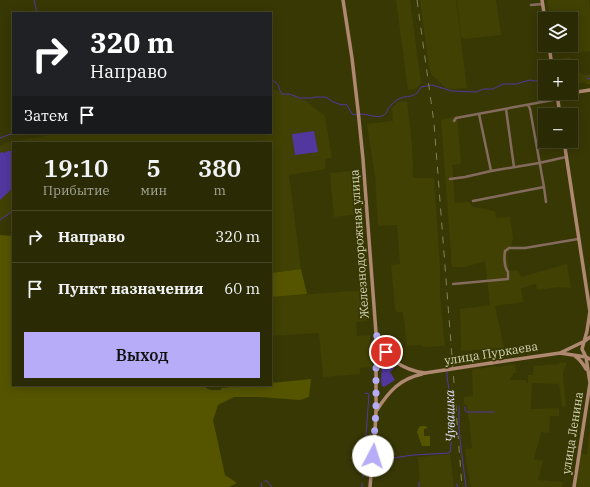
<!DOCTYPE html>
<html lang="ru">
<meta charset="utf-8">
<style>
:root{--surface:#2a2a04;--page:#363613;--text:#f1f3f6;--muted:#a5a79a;--line:#464626;--accent:#b6acf8}
body{margin:0;font-family:"IBM Plex Serif",serif;background:var(--page);color:var(--text);height:100vh;display:flex;flex-direction:column;font-size:15px;white-space:nowrap}
*{box-sizing:border-box;margin:0}
p{font-size:13px;color:var(--muted)}
.icon{flex:none;width:22px;height:22px;fill:none;stroke:currentColor;stroke-width:2;stroke-linecap:round;stroke-linejoin:round}
.map{position:relative;flex:1;overflow:hidden}
.sheet{position:absolute;left:12px;top:142px;width:260px;height:244px;display:flex;flex-direction:column;background:var(--surface);border-radius:0px;box-shadow:0 2px 10px #0003,0 0 0 1px var(--line)}
.sheet>*{flex:none}
.hud{position:absolute;left:12px;top:12px;width:260px;height:122px;border-radius:0px;box-shadow:0 2px 10px #0003,0 0 0 1px var(--line);background:#202124;color:#fff;overflow:hidden}
.controls{position:absolute;left:538px;top:12px;display:grid;gap:8px}
.controls a{display:grid;place-items:center;width:40px;height:40px;border-radius:0px;background:var(--surface);box-shadow:0 2px 10px #0003,0 0 0 1px var(--line);font-size:20px}
.pin{position:absolute;display:grid;place-items:center;width:34px;height:34px;color:#fff;margin:-17px;border:2px solid #fff;border-radius:50%;box-shadow:0 1px 4px #0007}
.me{position:absolute;width:44px;margin:-22px;rotate:5deg;stroke-linejoin:round;filter:drop-shadow(0 0 3px #0008)}
.turn{display:flex;align-items:center;gap:14px;height:84px;padding:0 12px;font-size:18px}
.turn .icon{width:52px;height:52px;stroke-width:2.5}
.turn b{display:block;font-size:28px;line-height:34px}
.then{display:flex;align-items:center;height:38px;padding:0 12px;background:#0003;gap:8px;font-size:15px}
.eta{display:flex;justify-content:space-evenly;align-items:center;height:68px;text-align:center}
.eta b{font-size:24px;font-weight:600;line-height:28px}
.button{display:flex;gap:8px;margin-top:auto;padding:8px 12px}
.button a{flex:1;height:46px;border-radius:0px;background:var(--accent);color:#111;font-size:16px;font-weight:600;line-height:46px;text-align:center}
ul{padding:0;list-style:none}
li{display:flex;align-items:center;gap:12px;height:52px;padding:0 12px;border-top:1px solid var(--line)}
li div{flex:1}
li b{display:block;font-size:15px}
li em{font-style:normal}
.map>svg:first-child{display:block}
.built{fill:#414104}
.green{fill:#550}
.water{fill:#52379f}
.lines{fill:none;stroke-linecap:round;stroke-linejoin:round}
.stream{stroke:#52379f;stroke-width:1}
.street{stroke:#846b5d;stroke-width:2.5}
.secondary{stroke:#af8872;stroke-width:3.5}
.rail{stroke:#828359;stroke-width:1;stroke-dasharray:7 7;stroke-linecap:butt}
.secondary-bridge{stroke:#af8872;stroke-width:3.5}
.route{stroke:#b6acf8;stroke-width:7;stroke-dasharray:0 12.6}
.labels{text-anchor:middle;dominant-baseline:central;stroke-width:3.5;stroke-linejoin:round;paint-order:stroke}
.street-label{font-size:12px;fill:#d4d5b6;stroke:#383805}
.water-label{font-size:13px;font-style:italic;fill:#dfddf9;stroke:#383805}
</style>
<div class="map">
<svg width="590" height="487" viewBox="0 0 590 487">
<rect width="100%" height="100%" fill="#383805"/>
<path class="built" d="M396 0H410L421 83 415 89 408 90Z
M420 0H456L467 88 447 89 431 74 429 67Z
M457 0H496L501 35 463 39 461 36Z
M547 0H589L590 8V51L574 53 568 51 555 52 553 45H571V19H550Z
M570 57 572 66 582 74 585 75 590 74V84H586V82L571 84V67H559L558 59Z
M271 90H275L306 101 325 116 332 158 325 159 326 169 289 175 301 269 271 273V143H13V212L0 220V146L9 142 50 135 130 134V133H271Z
M407 101 412 144 413 178H434L440 266V296L445 346 424 347 420 345 407 346 403 312H397L395 308 391 265 400 264 397 225 378 226 375 176 367 124 393 121 392 108 398 102Z
M457 116 461 164 452 165 455 203 468 202 474 207 495 211 496 218 510 217 513 238 509 252 507 253 509 271 518 270 521 277 567 264 571 288 558 287 537 290 536 284 521 288 523 302 495 306 504 348 461 351 460 309 490 305 485 261 465 267H452L441 120Z
M354 171 357 214 334 217 330 173Z
M366 290 368 321 356 322 357 336 370 335 372 367 360 368V374L323 377 319 333 271 336V297Z
M566 362V365L563 373 566 406 562 408 559 384 532 383 531 409 559 408V416H550L549 433 541 432 534 459 543 461 538 480 563 482 562 487H471L467 466 465 449 472 448 469 418H468L467 405 464 404V397L473 396 472 370 496 366V367L515 364 516 373H513V377H510V380H526V383H528V375H533L534 366 559 364V363Z
M590 427V487H574L578 453 587 454Z
M450 454 454 487H420L418 457Z"/>
<path class="green" d="M0 235 13 236V385H203V386L210 390H221V388L251 385H271V383L311 379 309 397 300 400 259 397H234L218 405 213 420 225 475 237 483 229 487H0Z
M301 269 307 294 271 297V273Z
M421 426H425L428 428 424 429V436H430V446H422L417 432 419 427Z"/>
<path class="water" d="M314 131 318 152 295 155 292 134Z
M13 149V188L0 200V153L2 152 4 153 8 151H10Z
M386 363 394 368 390 372 395 380 384 387 382 386 381 380 382 365Z"/>
<g class="lines">
<path class="stream" d="M34 0 37 13
M587 78 590 79
M271 80C281 83 277 88 282 94H289L300 98H312L315 97H326L333 102 342 105 344 104 347 105 352 114 357 115
M360 114C368 114 375 118 382 116 383 115 385 115 385 114 387 113 387 110 388 109 391 105 394 102 397 100 408 93 414 101 421 87L432 85 452 91 476 92 484 89H493L503 84H516L530 80 535 81 545 79
M95 133 96 134 102 133
M0 138 13 133
M0 220 13 211
M459 406V428L461 448 466 487
M465 407V410L466 412H494
M385 459 414 455 449 453 450 452 452 434 450 410 452 407 450 398 447 376V368L450 362
M363 477 369 394 365 393
M265 481H267L272 487
M419 482V487
M457 484V487
M262 487 261 484 262 483
M362 487V483"/>
<path class="street" d="M531 5 543 4
M528 105 530 109 544 187 546 202
M506 109 514 167
M479 114 491 171
M454 121 456 118 553 100 557 95
M450 179 465 177 491 171 539 163 566 157
M473 201 544 187
M453 284 508 279V272C504 267 504 257 505 251L509 248H525L578 239"/>
<path class="secondary" d="M343 0 352 58 358 110 363 159 376 333V410L375 431 370 487
M542 0 545 19
M549 45 552 67
M557 94 560 115
M557 95 590 90
M564 141 590 312
M590 311 587 331 582 349 586 357 590 383
M377 336C384 358 403 370 425 373
M560 353 586 357 590 359
M575 356C581 360 583 364 586 369
M491 363 560 353 585 341 590 337
M377 410C389 391 400 379 422 374
M574 487 590 383"/>
<path class="rail" d="M417 0 434 123 462 487"/>
<path class="secondary-bridge" d="M425 373 491 363"/>
</g>
<g class="lines">
<path class="route" d="M373 456 376 410V333L378 340 386 352"/>
</g>
<g class="labels">
<g class="street-label">
<text transform="translate(359 244) rotate(-94)">Железнодорожная улица</text>
<text transform="translate(491 353) rotate(-9)">улица Пуркаева</text>
<text transform="translate(572 433) rotate(-81)">улица Ленина</text>
</g>
<g class="water-label">
<text transform="translate(450 416) rotate(-91)">Чувашка</text>
</g>
</g>
</svg>
<div class="controls">
<a><svg class="icon" aria-label="layers" viewBox="0 0 24 24"><path d="M12 4l9 5-9 5-9-5zM3 14l9 5 9-5"/></svg></a>
<a>+</a>
<a>−</a>
</div>
<div class="pin" style="left:386px;top:352px;background:#d93025"><svg class="icon" aria-label="arrive" viewBox="0 0 24 24"><path d="M6 21V4h12l-3 4 3 4H6"/></svg></div>
<svg class="me" style="left:373px;top:456px" viewBox="-20 -20 40 40"><circle r="19" fill="#fff"/><path d="M0-13L10 11 0 6-10 11z" fill="#b6acf8"/></svg>
<div class="hud">
<div class="turn"><svg class="icon" aria-label="right" viewBox="0 0 24 24"><path d="M7 20v-9h11M14 6l5 5-5 5"/></svg><div><b>320 m</b>Направо</div></div>
<div class="then">Затем<svg class="icon" aria-label="arrive" viewBox="0 0 24 24"><path d="M6 21V4h12l-3 4 3 4H6"/></svg></div>
</div>
<section class="sheet">
<div class="eta">
<div><b>19:10</b><p>Прибытие</p></div>
<div><b>5</b><p>мин</p></div>
<div><b>380</b><p>m</p></div>
</div>
<ul>
<li><svg class="icon" aria-label="right" viewBox="0 0 24 24"><path d="M7 20v-9h11M14 6l5 5-5 5"/></svg><div><b>Направо</b></div><em>320 m</em></li>
<li><svg class="icon" aria-label="arrive" viewBox="0 0 24 24"><path d="M6 21V4h12l-3 4 3 4H6"/></svg><div><b>Пункт назначения</b></div><em>60 m</em></li>
</ul>
<div class="button"><a>Выход</a></div>
</section>
</div>
